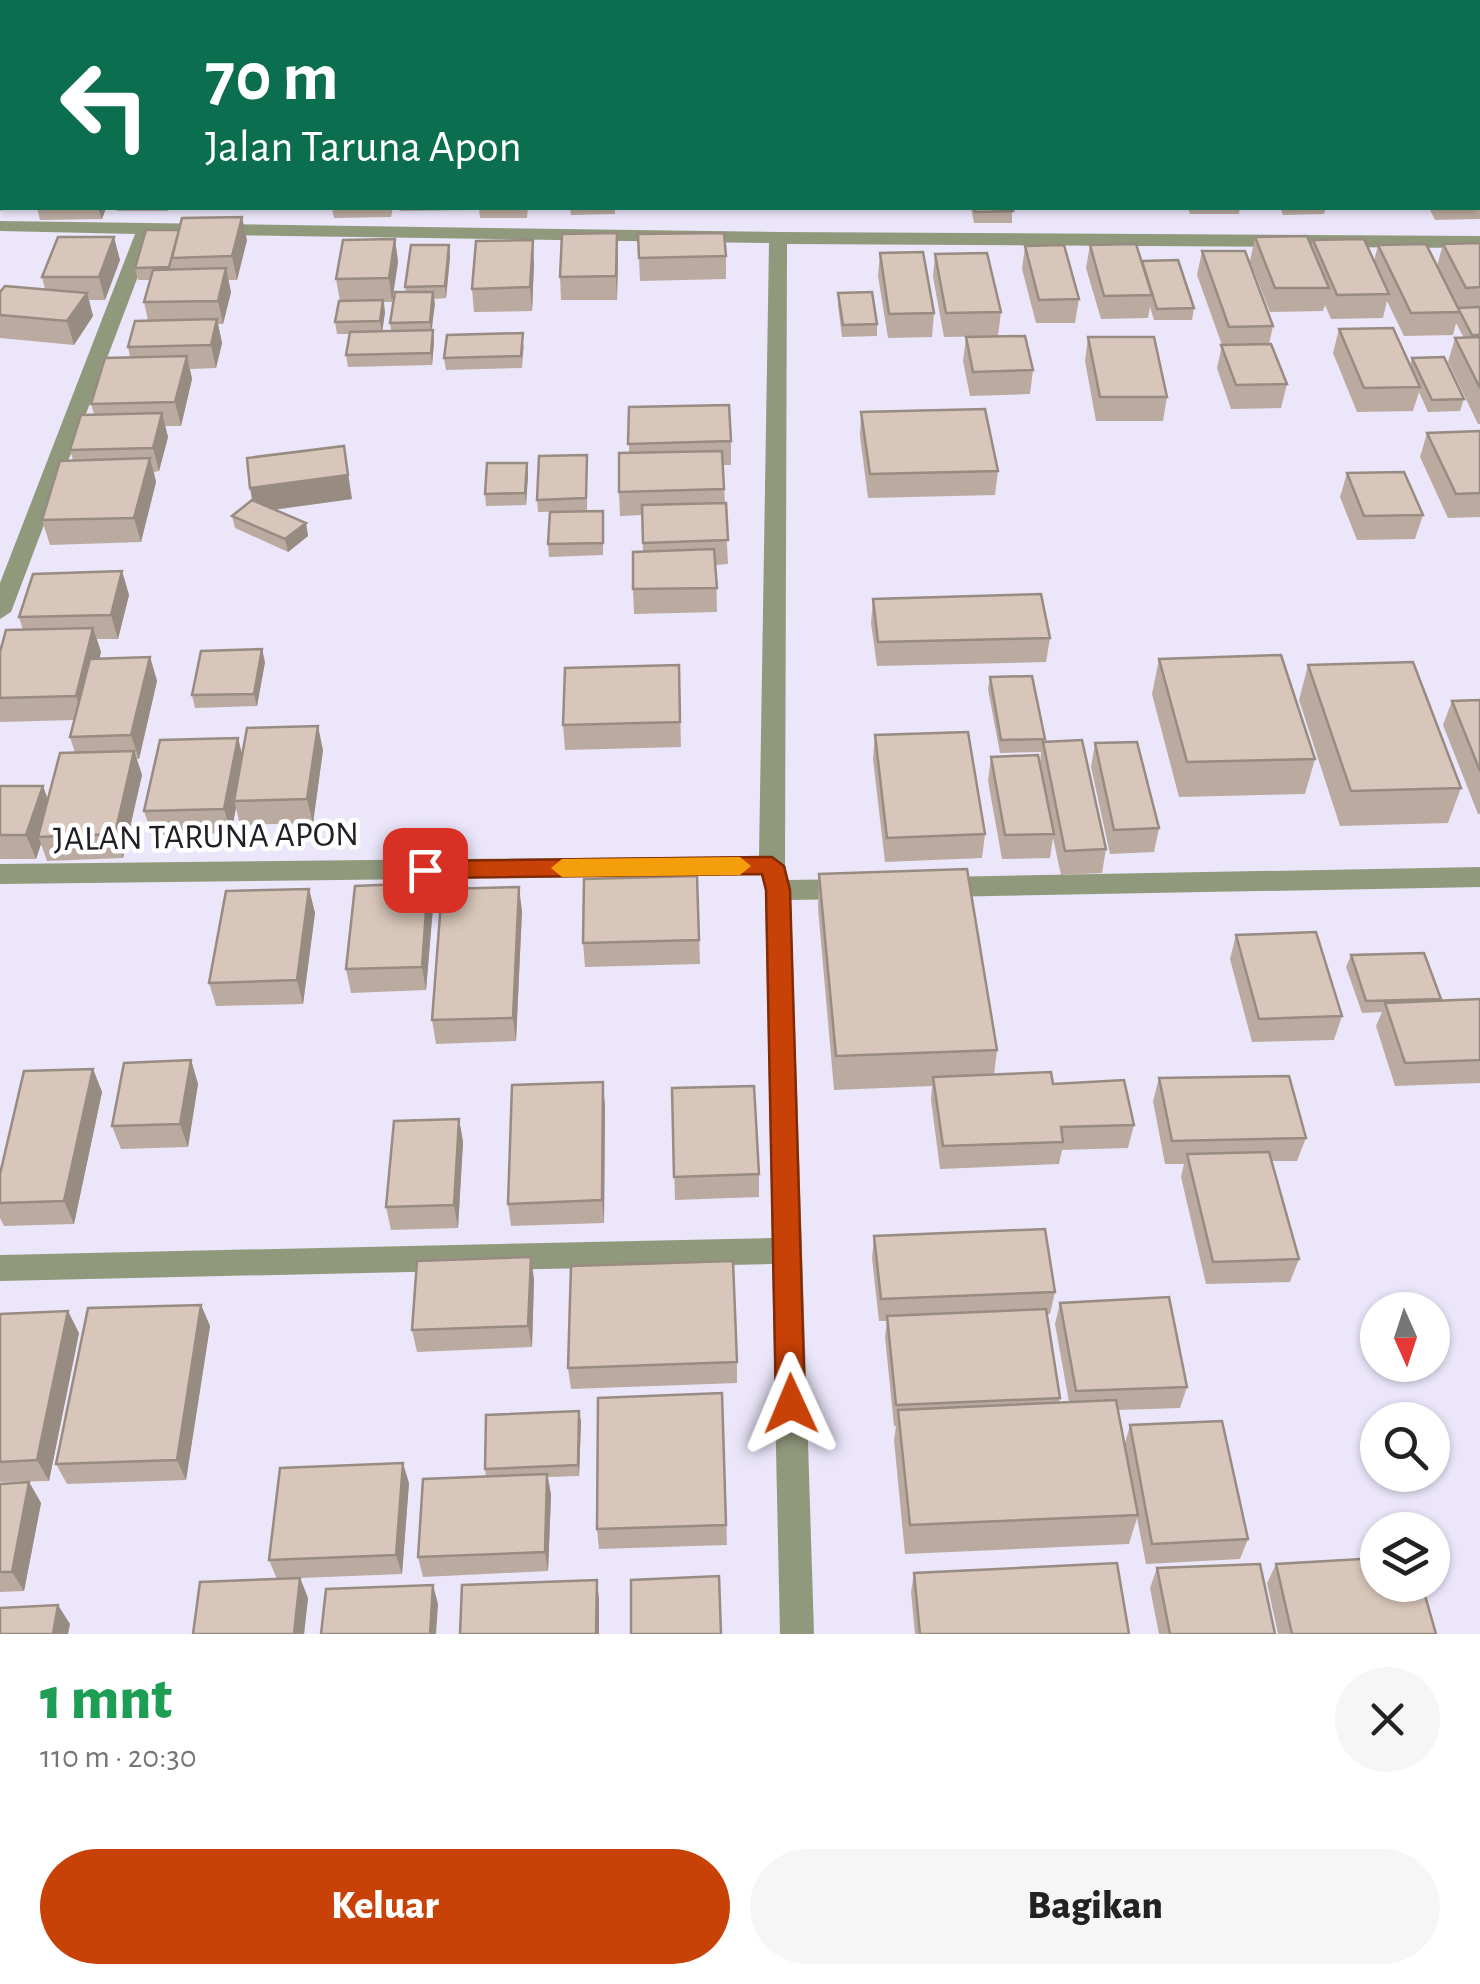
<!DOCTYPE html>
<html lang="id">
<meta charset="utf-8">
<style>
:root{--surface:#fff;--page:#f6f6f6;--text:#222;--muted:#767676;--accent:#c84106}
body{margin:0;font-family:"Alegreya Sans",sans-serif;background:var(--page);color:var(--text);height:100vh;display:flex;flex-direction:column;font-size:38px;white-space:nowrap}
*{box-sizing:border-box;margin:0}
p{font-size:32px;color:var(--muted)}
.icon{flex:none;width:55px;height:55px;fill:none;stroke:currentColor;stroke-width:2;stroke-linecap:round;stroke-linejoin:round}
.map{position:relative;height:1634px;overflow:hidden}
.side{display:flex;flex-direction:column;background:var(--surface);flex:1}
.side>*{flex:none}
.banner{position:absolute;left:0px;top:0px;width:1480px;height:210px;box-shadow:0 2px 8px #0004;background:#0b6e4f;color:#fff;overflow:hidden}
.needle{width:65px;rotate:177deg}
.buttons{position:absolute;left:1360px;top:1292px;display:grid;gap:20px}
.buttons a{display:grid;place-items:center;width:90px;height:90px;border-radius:50%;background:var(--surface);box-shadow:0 2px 8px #0004;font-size:50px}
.pin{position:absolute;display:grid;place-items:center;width:85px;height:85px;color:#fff;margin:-42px;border-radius:20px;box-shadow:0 5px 15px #0006}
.me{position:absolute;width:110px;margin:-55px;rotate:359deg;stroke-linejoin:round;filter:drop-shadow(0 0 8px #0008)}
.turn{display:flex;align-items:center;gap:35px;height:210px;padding:0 40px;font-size:45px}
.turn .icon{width:130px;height:130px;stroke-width:2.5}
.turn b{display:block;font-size:70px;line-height:85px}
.round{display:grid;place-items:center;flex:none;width:105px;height:105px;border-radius:52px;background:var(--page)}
.summary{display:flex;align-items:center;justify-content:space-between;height:170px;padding:0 40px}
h1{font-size:60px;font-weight:800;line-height:75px;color:#1e9e55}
.action{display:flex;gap:20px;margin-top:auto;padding:20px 40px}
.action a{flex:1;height:115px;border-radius:60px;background:var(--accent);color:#fff;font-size:40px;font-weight:800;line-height:115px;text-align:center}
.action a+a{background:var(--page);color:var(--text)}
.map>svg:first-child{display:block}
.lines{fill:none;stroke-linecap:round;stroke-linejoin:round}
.street{fill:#91997d;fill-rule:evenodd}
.wall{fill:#bbaaa0}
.shaded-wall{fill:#988b82}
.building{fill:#d9c6ba;stroke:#988b82;stroke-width:2.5}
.route{fill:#c84106;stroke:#822a04;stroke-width:2.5}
.slow{fill:#f59e0b}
.labels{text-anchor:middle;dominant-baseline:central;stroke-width:9;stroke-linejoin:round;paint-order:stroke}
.street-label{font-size:35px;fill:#222027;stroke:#fff}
</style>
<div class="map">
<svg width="1480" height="1634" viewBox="0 0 1480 1634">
<rect width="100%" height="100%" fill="#ebe6fa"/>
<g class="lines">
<path class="street" d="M446 0H462V2H447Z
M615 0H631V2H616Z
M1027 0H1043L1044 2H1029Z
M1222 0H1238V2H1223Z
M1399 0H1415L1416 2H1401Z
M0 221 778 232 1480 236V248L787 244 785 865 788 880 850 879 859 882 863 889 859 896 850 899 791 900 814 1634H780L772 1264 0 1281V1255L772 1238 765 890 761 875 0 884V864L759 856 769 243 154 234 11 612 0 619V583L135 234 0 231Z
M1480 867V887L940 897 931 894 927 887 931 880 940 877Z"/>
</g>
<path class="wall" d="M4 0H60L5 1Z
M172 0H246L245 2H173Z
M830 0H913V2H830Z
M0 10H2V94H0Z
M1478 31H1480V75H1478Z
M0 154H2V208H6L4 210 0 211Z
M1478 169H1480V219L1435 220 1429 208H1478Z
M37 208H106L102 219 40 220Z
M116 208H169L168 211H117Z
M332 208H393L391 217 334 218Z
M399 208H470L469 210 400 211Z
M479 208H528L527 218H480Z
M570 208H615V214L571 215Z
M971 208H1012V223H974Z
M1188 208H1279V210H1241L1240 208 1239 214H1190Z
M1280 208H1326L1324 214 1283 215Z
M925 209V208H967Z
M146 230 247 240 237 280H228L231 292 223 324H218L222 343 216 368 190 369 192 379 181 426H165L168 437 159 471 154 472 156 482 141 542 50 545 42 520 73 460 70 450 94 414 91 404 130 357 128 347 148 321 144 302 150 280H138L135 268Z
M638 234 726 256V279L640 281Z
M1255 237 1311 246 1313 240 1374 261 1378 245 1437 266 1443 244 1480 243V424H1478L1448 362 1455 338H1464L1456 323 1453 335 1404 336 1387 301 1383 318 1331 319 1325 305 1323 311 1270 312 1250 261Z
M395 239 398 262 392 302H384L385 312 382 332 391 331 390 323 406 292 405 287 449 245 450 257 446 298 434 299 432 330 434 342 432 365 348 367 346 355 350 334H337L335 322 340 301 336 279Z
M1090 245 1141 262 1194 308 1192 320H1154L1150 307 1148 318 1101 319 1086 268Z
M1025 246 1079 299 1075 323H1036L1022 269Z
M1202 251 1273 326 1269 344 1287 384 1281 408 1231 409 1217 368 1222 345 1197 275Z
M880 253 934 313 932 337 888 338 878 276Z
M935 254 1001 312 998 336 944 337 933 277Z
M618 256 617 300H561L560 277Z
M120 260 105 300H89L93 316 74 345 0 338V292L45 289 42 277Z
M534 263 532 311 474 312 472 289Z
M838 293 877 324V336L842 337 838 305Z
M1339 329 1410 365 1412 358 1464 399 1460 411 1428 412 1419 392 1413 411 1357 412 1333 353Z
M966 337 1033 370 1030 394 970 396 963 361Z
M1088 337 1167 397 1163 421H1096L1085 361Z
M524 345 522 368 446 370 444 358Z
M629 407 731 441V465H723L728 564 716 565 717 612 634 614 633 589 643 551 642 515 620 516 619 492 629 453Z
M861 412 998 471 995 495 868 498 860 436Z
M1480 431V517L1448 518 1420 457 1427 433Z
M587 455V511L538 512 537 500Z
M527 463 528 475 526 505 486 506 485 494Z
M1347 473 1423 515 1415 539 1357 540 1340 497Z
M250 488 352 499 274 510 306 523 308 536 288 552 235 528 232 516 252 500Z
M603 511V555L549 557 548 544Z
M122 571 129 595 118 639H97L101 652 99 659 150 657 157 681 139 759H137L142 775 123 858 47 861 41 844 36 859H0V786H43L48 799 75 753 70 737 74 720 0 722V652L23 630 19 617Z
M873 599 1050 638 1046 662 877 666 871 623Z
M1159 659 1315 759 1305 794 1179 797 1152 694Z
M265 662 257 706 195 708 192 695Z
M679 665 681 747 565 750 563 725Z
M1308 665 1461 788 1448 823 1340 826 1299 700Z
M990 677 1045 739 1044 742 1106 849 1102 873 1061 875 1053 838 1050 858 1002 859 988 781 991 757 1040 763 1041 752 1000 753 988 689Z
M1480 700V814H1478L1443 725 1452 701Z
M875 735 985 834 982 858 885 862 873 759Z
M238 738 242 755 323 750 313 823 240 825 236 808 231 833 152 835 144 811Z
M1095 743 1159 828 1154 852 1110 854 1091 767Z
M819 874 997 1050 994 1075 1053 1084 1134 1125 1128 1148 1062 1150 1059 1164 940 1169 931 1100 932 1086 834 1090 818 908Z
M697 876 700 964 585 967 583 943Z
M309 889 315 913 303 1004 216 1006 209 983Z
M433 907 426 990 351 993 346 969Z
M522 911 516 1041 436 1044 432 1020Z
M1236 935 1342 1016 1334 1040 1252 1042 1230 959Z
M1351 955 1441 999 1440 1001 1480 999V1083L1395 1086 1376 1026 1382 1012 1362 1013 1346 967Z
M191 1060 198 1084 188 1147 121 1149 112 1126Z
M93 1069 102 1092 74 1224 4 1226 0 1218V1174Z
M1159 1078 1306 1138 1297 1161H1272L1299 1259 1290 1282 1206 1284 1181 1177 1184 1164H1165L1153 1101Z
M672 1088 759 1174V1197L675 1200Z
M605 1105 604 1223 511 1226 508 1204Z
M459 1119 463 1142 458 1228 391 1230 386 1207Z
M874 1236 1055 1292 1050 1314H1047L1060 1398 1059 1403 1069 1402 1055 1324 1060 1303 1187 1387 1180 1408 1118 1410 1125 1443 1130 1425 1248 1539 1240 1559 1146 1564 1137 1518 1129 1544 905 1554 894 1440 896 1426H894L885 1337 887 1321H879L872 1258Z
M534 1279 532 1347 417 1352 412 1330Z
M201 1305 210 1326 186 1480 67 1484 56 1464Z
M0 1314 79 1333 49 1481 0 1482Z
M737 1362V1383L571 1389 568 1368Z
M722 1393 727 1545 599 1549 597 1529Z
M579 1411 581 1422 579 1476 548 1477 551 1495 548 1571 423 1577 418 1557 486 1477 485 1469Z
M29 1482 41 1503 24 1591 0 1592V1484Z
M409 1483 402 1574 300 1578 308 1598 304 1634H193L277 1579 269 1560Z
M1276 1564 1436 1634H1278L1267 1583Z
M1157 1568 1275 1634H1159L1150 1588Z
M914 1573 1129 1634H915L911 1592Z"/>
<path class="shaded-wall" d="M2 177V204L0 195V182Z
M98 208H106L102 219Z
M242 217 247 240 237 280 232 256Z
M617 233 618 256 617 300 616 276Z
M114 237 120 260 105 300 99 277Z
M395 239 398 262 392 302 389 278Z
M533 240 534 263 532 311 530 287Z
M449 245 450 257 446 298 445 286Z
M226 268 231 292 223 324 218 301Z
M433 292 435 304 431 334 430 322Z
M87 293 93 316 74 345 67 321Z
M383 300 385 312 382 333 380 321Z
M217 319 222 343 216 368 211 345Z
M433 330 434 342 432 365 431 353Z
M187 356 192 379 181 426 175 402Z
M162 413 168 437 159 471 153 448Z
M344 446 352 499 255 512 250 488Z
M150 458 156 482 141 542 134 518Z
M527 463 528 475 526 505 525 493Z
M306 523 308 536 288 552 285 539Z
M122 571 129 595 118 639 111 615Z
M93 628 101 652 84 720 76 696Z
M262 649 265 662 257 706 254 694Z
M150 657 157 681 139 759 131 735Z
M318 726 323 750 313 823 307 799Z
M238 738 244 762 234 801 236 808 231 833 224 809Z
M134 751 142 775 123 858 115 834Z
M43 786 51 810 38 837 41 844 36 859 26 835Z
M428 883 433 907 426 990 422 967Z
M519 887 522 911 516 1041 513 1018Z
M309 889 315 913 303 1004 297 980Z
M191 1060 198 1084 188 1147 180 1124Z
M93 1069 102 1092 74 1224 64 1201Z
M603 1082 605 1105 604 1223 602 1200Z
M459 1119 463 1142 458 1228 454 1205Z
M531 1257 534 1279 532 1347 528 1326Z
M201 1305 210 1326 186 1480 177 1460Z
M68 1311 79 1333 49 1481 37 1460Z
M579 1411 581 1422 579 1476 578 1465Z
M403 1463 409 1483 402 1574 396 1555Z
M547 1474 551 1495 548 1571 545 1552Z
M29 1482 41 1503 24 1591 12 1572Z
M300 1578 308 1598 304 1634H294Z
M597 1580 599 1599V1634H596Z
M433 1585 438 1604 436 1634H430Z
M58 1605 70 1624 68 1634H53Z"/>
<path class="building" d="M270 0H352L351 2H269Z
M398 0H442V2H397Z
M537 0H596L595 2H536Z
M712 0H761V2H712Z
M1139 0H1203L1204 2H1140Z
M0 10H2V25H0Z
M0 26H2V48H0Z
M1478 31H1480V53H1478Z
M0 63 2 64V83H0Z
M1478 105H1480V128H1478Z
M0 154H2V177L0 182Z
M1478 169H1480V196L1478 197Z
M974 208H1012L1013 211 975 212Z
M242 217 232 256 172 258 182 218Z
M146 230H179L169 267 135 268Z
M617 233 616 276 560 277 562 234Z
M724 233 726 256 639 258 638 234Z
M1307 236 1329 288H1275L1255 237Z
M58 237H114L99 277H42Z
M395 239 389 278 336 279 343 240Z
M1364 239 1389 294 1337 295 1313 240Z
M533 240 530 287 472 289 476 241Z
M1480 243V287L1466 288 1443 244Z
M1136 244 1152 295 1104 296 1090 245Z
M1426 244 1460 312 1411 313 1378 245Z
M411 245H449L445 286 405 287Z
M1064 245 1079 299 1039 300 1025 246Z
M1202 251H1245L1273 326 1229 327Z
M923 252 934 313 889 314 880 253Z
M987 253 1001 312 946 313 935 254Z
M1178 260 1194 308 1157 309 1142 261Z
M226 268 218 301 144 302 153 270Z
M5 286 87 293 67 321 0 315V292Z
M395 292H433L430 322 390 323Z
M872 292 877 324 843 325 838 293Z
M383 300 380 321 335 322 339 301Z
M1480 307V335H1472L1458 308Z
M217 319 211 345 128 347 135 321Z
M1393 328 1420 387 1364 388 1339 329Z
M433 330 431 353 346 355 350 332Z
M523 333 521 356 444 358 447 335Z
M1025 336 1033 370 973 372 966 337Z
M1088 337H1154L1167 397H1100Z
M1480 337V388L1455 338Z
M1271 344 1287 384 1236 385 1221 345Z
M187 356 175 402 91 404 105 358Z
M1444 357 1464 399 1432 400 1412 358Z
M729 405 731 441 628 444 629 407Z
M985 409 998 471 870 474 861 412Z
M162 413 153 448 70 450 81 415Z
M1480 431V493L1456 494 1427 433Z
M344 446 348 475 250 488 247 458Z
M722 451 724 489 619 492V453Z
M587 455 586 498 537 500 539 456Z
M150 458 134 518 42 520 60 461Z
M487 463H527L525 493 485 494Z
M1404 472 1423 515 1364 516 1347 473Z
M252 500 306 523 285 539 232 516Z
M726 503 728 540 643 543 642 505Z
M603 511V543L548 544 550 512Z
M714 549 717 588 633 589V552Z
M122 571 111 615 19 617 33 574Z
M1041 594 1050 638 878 642 873 599Z
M93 628 76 696 0 698V652L6 630Z
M262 649 254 694 192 695 201 651Z
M1281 655 1315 759 1187 762 1159 659Z
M150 657 131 735 70 737 90 659Z
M1413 662 1461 788 1351 791 1308 665Z
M679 665 680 722 563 725 565 668Z
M1032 676 1045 739 1001 740 990 677Z
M1480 700V771L1452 701Z
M318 726 307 799 234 801 247 728Z
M968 732 985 834 887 838 875 735Z
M238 738 224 809 144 811 160 740Z
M1082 740 1106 849 1065 851 1043 742Z
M1137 742 1159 828 1114 830 1095 743Z
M134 751 115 834 38 837 60 753Z
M1038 755 1054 834 1005 835 991 757Z
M0 786H43L26 835H0Z
M967 869 997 1050 836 1056 819 874Z
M697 876 699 940 583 943 584 879Z
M428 883 422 967 346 969 355 886Z
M519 887 513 1018 432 1020 442 889Z
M309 889 297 980 209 983 226 891Z
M1316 932 1342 1016 1259 1019 1236 935Z
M1424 953 1441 999 1366 1001 1351 955Z
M1480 999V1060L1405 1063 1385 1003Z
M191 1060 180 1124 112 1126 124 1063Z
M93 1069 64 1201 0 1203V1174L24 1071Z
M1051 1072 1053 1084 1124 1080 1134 1125 1061 1127 1063 1142 943 1146 933 1077Z
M1289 1076 1306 1138 1172 1141 1159 1078Z
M603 1082 602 1200 508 1204 512 1085Z
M754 1086 759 1174 674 1177 672 1088Z
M459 1119 454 1205 386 1207 394 1121Z
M1269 1152 1299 1259 1213 1262 1187 1154Z
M1045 1229 1055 1292 881 1299 874 1236Z
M531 1257 528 1326 412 1330 417 1261Z
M733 1261 737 1362 568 1368 571 1266Z
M1169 1297 1187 1387 1076 1391 1060 1303Z
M201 1305 177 1460 56 1464 88 1308Z
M1046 1309 1060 1398 896 1405 887 1316Z
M68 1311 37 1460 0 1462V1314Z
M722 1393 726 1525 597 1529 598 1398Z
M1116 1400 1138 1515 910 1525 898 1410Z
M579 1411 578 1465 485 1469 486 1415Z
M1222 1421 1248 1539 1152 1544 1130 1425Z
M403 1463 396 1555 269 1560 280 1468Z
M547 1474 545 1552 418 1557 423 1479Z
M29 1482 12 1572H0V1484Z
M1378 1558V1585H1422L1436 1634H1292L1276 1564Z
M1117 1563 1129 1634H920L914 1573Z
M1260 1564 1275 1634H1170L1157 1568Z
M719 1576 721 1634H631V1580Z
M300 1578 294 1634H193L200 1582Z
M597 1580 596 1634H460L462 1585Z
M433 1585 430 1634H321L326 1589Z
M58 1605 53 1634H0V1608Z"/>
<path class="route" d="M772 857 784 866 790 890 805 1404 801 1413 791 1417 781 1413 776 1404 766 890 762 874 425 878 413 870 425 861Z"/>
<path class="slow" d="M740 857 751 866 740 875 562 877 551 868 562 859Z"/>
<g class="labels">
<g class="street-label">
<text transform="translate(206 837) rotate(-1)">JALAN TARUNA APON</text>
</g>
</g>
</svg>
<div class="buttons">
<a><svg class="needle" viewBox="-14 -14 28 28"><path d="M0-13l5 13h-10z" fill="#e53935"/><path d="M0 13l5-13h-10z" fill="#767676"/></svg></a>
<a><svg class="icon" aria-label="search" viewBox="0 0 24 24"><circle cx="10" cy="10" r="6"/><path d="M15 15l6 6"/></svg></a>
<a><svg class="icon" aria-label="layers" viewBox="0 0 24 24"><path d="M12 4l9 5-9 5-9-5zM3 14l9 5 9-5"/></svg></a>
</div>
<div class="pin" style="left:425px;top:870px;background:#d93025"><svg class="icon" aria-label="arrive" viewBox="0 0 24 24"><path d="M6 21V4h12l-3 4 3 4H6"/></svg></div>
<svg class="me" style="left:791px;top:1404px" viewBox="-20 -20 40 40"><path d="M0-17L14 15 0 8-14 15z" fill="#c84106" stroke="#fff" stroke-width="4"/></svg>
<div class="banner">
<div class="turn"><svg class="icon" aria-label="left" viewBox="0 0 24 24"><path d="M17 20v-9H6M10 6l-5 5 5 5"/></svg><div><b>70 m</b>Jalan Taruna Apon</div></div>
</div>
</div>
<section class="side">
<div class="summary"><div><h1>1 mnt</h1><p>110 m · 20:30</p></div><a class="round"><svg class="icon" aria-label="close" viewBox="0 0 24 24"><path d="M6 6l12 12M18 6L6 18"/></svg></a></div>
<div class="action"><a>Keluar</a><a>Bagikan</a></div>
</section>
